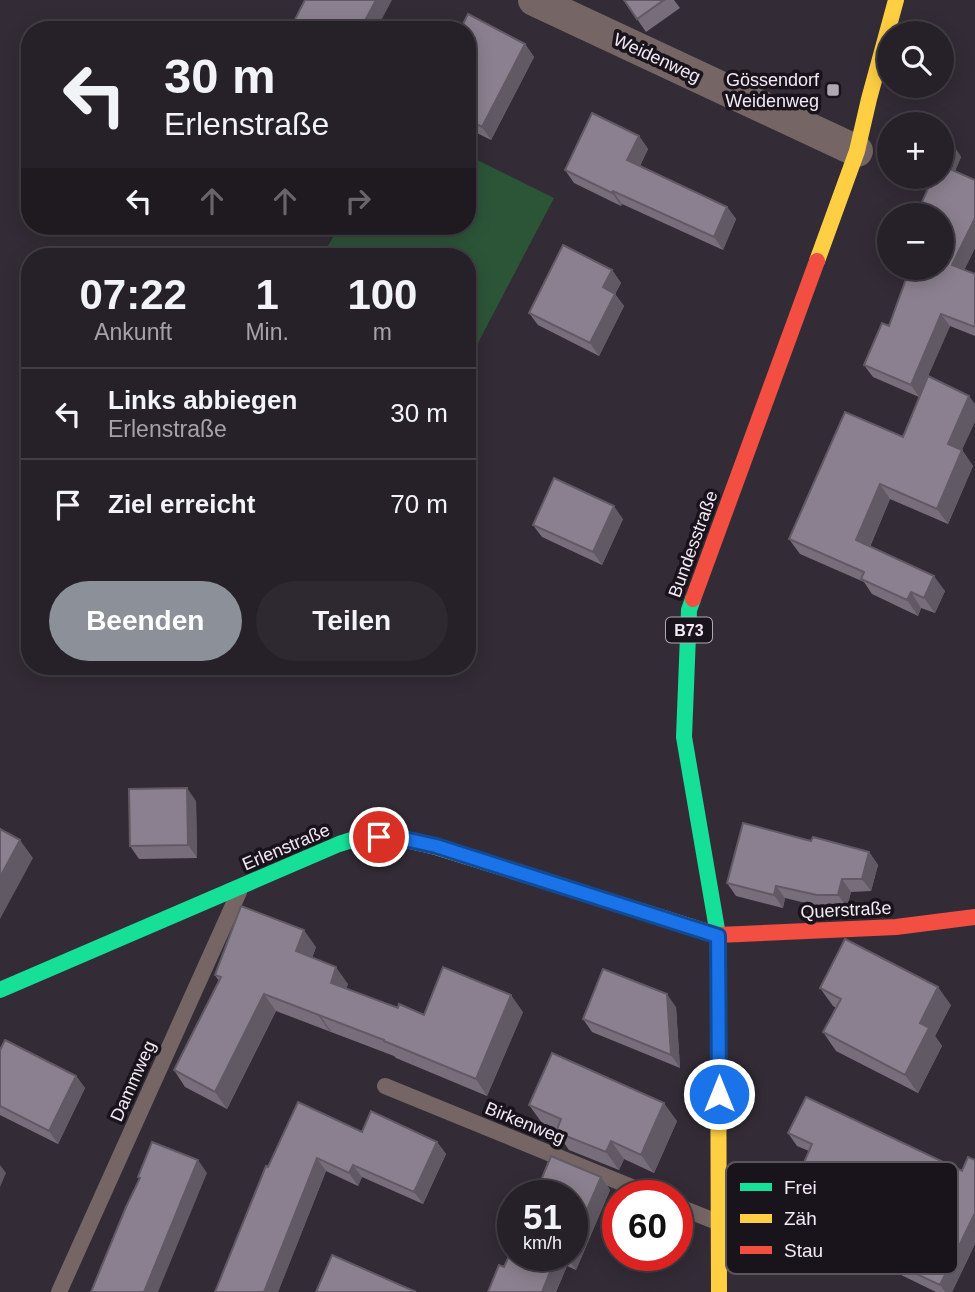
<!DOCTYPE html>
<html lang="de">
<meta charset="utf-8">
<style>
:root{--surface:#262128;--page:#2e2930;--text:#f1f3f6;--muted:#a4a3a8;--line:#423e45;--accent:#8c9099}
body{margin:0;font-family:Arial,sans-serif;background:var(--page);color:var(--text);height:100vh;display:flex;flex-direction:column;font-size:26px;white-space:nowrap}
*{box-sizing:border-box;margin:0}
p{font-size:23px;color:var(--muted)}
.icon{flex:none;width:38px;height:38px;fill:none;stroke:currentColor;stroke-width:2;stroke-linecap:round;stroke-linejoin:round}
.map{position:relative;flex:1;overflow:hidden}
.details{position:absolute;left:21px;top:248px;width:455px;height:427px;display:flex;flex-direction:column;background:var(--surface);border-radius:28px;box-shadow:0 4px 18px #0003,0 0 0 2px var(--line)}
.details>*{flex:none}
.top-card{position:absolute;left:21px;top:21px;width:455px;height:214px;border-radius:28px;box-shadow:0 4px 18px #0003,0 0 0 2px var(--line);background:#262128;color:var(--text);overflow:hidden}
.controls{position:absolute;left:877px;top:21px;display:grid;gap:14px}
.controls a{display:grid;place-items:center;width:77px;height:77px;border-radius:50%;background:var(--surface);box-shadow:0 4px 18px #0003,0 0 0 2px var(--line);font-size:35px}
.speed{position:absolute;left:497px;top:1180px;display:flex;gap:14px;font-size:35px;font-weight:700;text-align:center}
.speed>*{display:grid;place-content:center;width:91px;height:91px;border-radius:50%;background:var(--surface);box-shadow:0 4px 18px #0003,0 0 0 2px var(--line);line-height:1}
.speed small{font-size:18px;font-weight:400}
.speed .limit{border:10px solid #d22;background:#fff;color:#111}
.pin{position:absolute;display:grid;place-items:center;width:60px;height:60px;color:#fff;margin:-30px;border:4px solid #fff;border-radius:50%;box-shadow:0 2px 7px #0007}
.me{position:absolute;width:77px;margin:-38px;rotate:0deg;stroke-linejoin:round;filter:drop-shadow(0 0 5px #0008)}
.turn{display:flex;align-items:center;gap:24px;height:147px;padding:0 28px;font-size:32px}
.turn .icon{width:91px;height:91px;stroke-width:2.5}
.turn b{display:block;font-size:49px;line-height:60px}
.lanes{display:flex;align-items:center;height:66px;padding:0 28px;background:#0003;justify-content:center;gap:35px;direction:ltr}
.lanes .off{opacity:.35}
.eta{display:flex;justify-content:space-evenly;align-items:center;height:119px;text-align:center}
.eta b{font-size:42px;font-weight:700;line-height:49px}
.cta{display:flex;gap:14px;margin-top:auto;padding:14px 28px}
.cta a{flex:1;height:80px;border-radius:42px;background:var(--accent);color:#fff;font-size:28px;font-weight:700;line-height:80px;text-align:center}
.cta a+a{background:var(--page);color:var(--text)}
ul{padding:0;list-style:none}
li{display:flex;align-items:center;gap:21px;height:91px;padding:0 28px;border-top:2px solid var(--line)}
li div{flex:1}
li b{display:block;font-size:26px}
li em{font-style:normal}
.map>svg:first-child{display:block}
.green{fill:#2c5538}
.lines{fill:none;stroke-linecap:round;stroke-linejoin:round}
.lane{stroke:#756665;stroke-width:16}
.street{stroke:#756665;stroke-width:32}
.fast{stroke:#16e098;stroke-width:16}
.slow{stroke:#ffcf43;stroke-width:16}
.jam{stroke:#f24e42;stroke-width:16}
.wall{fill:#786e7b}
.shaded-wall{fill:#615a64}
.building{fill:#8b808f;stroke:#615a64;stroke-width:2}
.route-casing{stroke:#114b97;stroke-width:18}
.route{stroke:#1a73e8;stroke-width:12}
.poi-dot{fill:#afa8b2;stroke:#19141b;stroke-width:2.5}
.labels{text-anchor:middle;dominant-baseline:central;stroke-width:7;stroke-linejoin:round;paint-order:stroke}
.shield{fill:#19141b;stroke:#b1aab4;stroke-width:2}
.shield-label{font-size:16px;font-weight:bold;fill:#f2eaf5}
.street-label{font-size:18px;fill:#f2eaf5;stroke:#19141b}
.poi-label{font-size:18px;fill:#f2eaf5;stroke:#19141b;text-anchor:end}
.key{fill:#19141b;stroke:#5a545c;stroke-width:2}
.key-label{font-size:19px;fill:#f2eaf5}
</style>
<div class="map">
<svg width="975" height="1292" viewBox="0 0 975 1292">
<rect width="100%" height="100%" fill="#332c36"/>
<path class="green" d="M467 155 554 198 469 360 467 359V257H321L340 226H467Z"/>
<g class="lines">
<path class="lane" d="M385 1086 651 1195
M677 1206 717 1222
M59 1292 239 892"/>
<path class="street" d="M534 0 857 151"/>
<path class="fast" d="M693 599 689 610 684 737 718 935V997
M0 990 339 844 358 838 383 837"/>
<path class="slow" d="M817 261 857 151 869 99 896 0
M383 837 410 841 436 847 692 927
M718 997 719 1292"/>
<path class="jam" d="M693 599 817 261
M692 927 718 935 896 927 975 917"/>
</g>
<path class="wall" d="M624 0H674L680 8 646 32Z
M467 30 525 44 534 57 491 140 467 128Z
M639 136 648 149 640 166 727 207 736 219 723 250 622 204 621 206 574 183 565 170Z
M953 145 961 157 955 171 975 248 964 270 975 274V336L950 326 928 376 962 450 973 466 948 524 890 499 870 547 945 591 935 613 921 608 918 616 872 594 864 582 800 554 789 539 903 437 919 397 873 377 864 365 889 326 930 214 922 202 928 188 906 177H942Z
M612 270 621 283 615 294 624 306 599 356 538 325 529 313Z
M623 519 602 565 542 537 533 525Z
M196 801 197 858 139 859 130 846Z
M811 841 869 852 878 865 871 891 851 892 847 907 826 908 785 898 783 908 736 896 727 883Z
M316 947 312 958 348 984 346 989 398 1008 424 1015 523 1012 487 1096 396 1058 394 1056 276 1011 227 1109 185 1087 174 1070 219 981 215 975Z
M820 988 951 1005 935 1036 942 1046 918 1093 836 1051 823 1032 836 1008 833 1006Z
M676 1007 680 1068 592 1032 583 1019Z
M0 1050 76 1076 85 1088 58 1144 0 1115Z
M806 1097 975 1244 952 1292H936L891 1270 882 1258 910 1200 862 1177 832 1248 790 1230 781 1217 809 1151 797 1146 788 1133Z
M529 1105 677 1121 654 1173 624 1159 619 1170 569 1150 556 1132 557 1129 542 1123Z
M362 1132 437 1142 446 1154 423 1204 362 1177 358 1186 326 1171 278 1292H215L268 1167Z
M601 1177 610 1190 576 1270 567 1266 556 1292H488L513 1255H572Z"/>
<path class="shaded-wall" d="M376 0H392L376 30H360Z
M525 44 534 57 491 140 482 127Z
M639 136 648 149 636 173 627 160Z
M953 145 961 157 952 178 943 166Z
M613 191 622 204 621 206 612 193Z
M727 207 736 219 723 250 714 237Z
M975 218V248L961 277 952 265Z
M612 270 621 283 615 294 624 306 599 356 590 343 603 287Z
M941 314 950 326 919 397 911 385Z
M969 396 975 404V422L962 450 973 466 948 524 937 509 948 444Z
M880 484 890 499 866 555 856 540Z
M614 506 623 519 602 565 593 552Z
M934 576 945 591 935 613 924 598Z
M911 592 921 608 918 616 907 600Z
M187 788 196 801 197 858 188 845Z
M20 840 33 858 0 919V877Z
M869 852 878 865 871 891 862 879Z
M842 879 851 892 847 907 838 895Z
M776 886 785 898 783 908 774 895Z
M304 930 316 947 308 968 296 951Z
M336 967 348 984 342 1000 331 983Z
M938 987 951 1005 935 1036 942 1046 918 1093 905 1075 920 1023Z
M264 994 276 1011 227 1109 215 1092Z
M667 994 676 1007 680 1068 671 1055Z
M511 995 523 1012 487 1096 476 1079Z
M319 1014 331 1031 330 1032 318 1015Z
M76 1076 85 1088 58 1144 49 1131Z
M664 1103 677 1121 654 1173 641 1155Z
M611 1141 624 1159 619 1170 606 1152Z
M437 1142 446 1154 423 1204 414 1192Z
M317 1158 326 1171 278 1292H264Z
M198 1160 207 1173 158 1292H144Z
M853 1164 862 1177 832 1248 823 1235Z
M0 1165 6 1173 0 1187Z
M353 1165 362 1177 358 1186 349 1173Z
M601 1177 610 1190 576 1270 567 1257 568 1255H572V1244Z
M975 1213V1244L952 1292H945L940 1285Z
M557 1255H559L567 1266 556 1292H542Z"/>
<path class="building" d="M305 0H376L360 30H291L290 29Z
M624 0H664L637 19Z
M468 14 525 44 482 127 467 119V30H460Z
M592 113 639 136 627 160 727 207 714 237 613 191 612 193 565 170Z
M942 140 953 145 943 166 975 180V218L952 265 975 274V327L941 314 911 385 864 365 882 323 889 326 910 268H942V215H929L932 207 922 202 931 182 921 177H942Z
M563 245 612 270 603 287 615 294 590 343 529 313Z
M928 376 969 396 948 444 962 450 937 509 880 484 856 540 934 576 924 598 911 592 907 600 861 579 864 572 789 539 845 412 903 437Z
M554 478 614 506 593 552 533 525Z
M187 788 188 845 130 846 129 789Z
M743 823 811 841 813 837 869 852 862 879H842L838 895H817L776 886 774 895 727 883Z
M0 829 20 840 0 877Z
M241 906 304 930 296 951 336 967 331 983 398 1008 399 1004 424 1015 443 967 511 995 476 1079 384 1041V1040L264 994 215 1092 174 1070 221 977 215 975Z
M845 939 938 987 920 1023 929 1028 905 1075 823 1032 841 999 820 988Z
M603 969 667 994 671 1055 583 1019Z
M5 1040 76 1076 49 1131 0 1106V1050Z
M552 1053 664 1103 641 1155 611 1141 606 1152 556 1132 561 1119 529 1105Z
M806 1097 962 1171 968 1157 975 1160V1213L940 1285 882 1258 914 1193 853 1164 823 1235 781 1217 812 1144 788 1133Z
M298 1102 362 1132 371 1111 437 1142 414 1192 353 1165 349 1173 317 1158 264 1292H215L266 1166 268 1167Z
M152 1142 198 1160 144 1292H91L126 1207 140 1178 138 1177Z
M551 1156 601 1177 572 1244V1195H535Z
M513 1247V1255H557L542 1292H488L499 1265 504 1267Z
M332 1255 416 1292H316Z"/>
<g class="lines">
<g class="route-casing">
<path id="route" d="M379 837 409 840 436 846 718 936 719 1094"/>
</g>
<use href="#route" class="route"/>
</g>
<rect class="poi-dot" x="826" y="83" width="14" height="14" rx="3.5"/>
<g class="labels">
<rect class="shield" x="666" y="617.5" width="46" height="25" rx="5"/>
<g class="shield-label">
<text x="689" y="630">B73</text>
</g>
<g class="street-label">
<text transform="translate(657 58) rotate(25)">Weidenweg</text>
<text transform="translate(693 544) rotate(-70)">Bundesstraße</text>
<text transform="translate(286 847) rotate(-23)">Erlenstraße</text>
<text transform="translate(846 910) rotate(-3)">Querstraße</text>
<text transform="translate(133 1081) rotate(-66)">Dammweg</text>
<text transform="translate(525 1123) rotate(22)">Birkenweg</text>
</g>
<g class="poi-label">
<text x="819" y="80">Gössendorf<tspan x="819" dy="21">Weidenweg</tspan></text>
</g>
</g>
<rect x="726" y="1162" width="232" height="112" rx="10" class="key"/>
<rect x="740" y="1183" width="32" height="8" fill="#16e098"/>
<rect x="740" y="1214" width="32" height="9" fill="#ffcf43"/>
<rect x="740" y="1246" width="32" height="8" fill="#f24e42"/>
<g class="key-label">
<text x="784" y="1194">Frei</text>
<text x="784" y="1225">Zäh</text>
<text x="784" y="1257">Stau</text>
</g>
</svg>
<div class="controls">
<a><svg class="icon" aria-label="search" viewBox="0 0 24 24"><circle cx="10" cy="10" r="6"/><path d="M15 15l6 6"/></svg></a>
<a>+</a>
<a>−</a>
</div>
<div class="speed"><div>51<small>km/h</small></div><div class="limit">60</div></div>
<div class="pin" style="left:379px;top:837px;background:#d93025"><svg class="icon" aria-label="arrive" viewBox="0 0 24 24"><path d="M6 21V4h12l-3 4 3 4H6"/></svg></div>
<svg class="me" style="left:719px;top:1094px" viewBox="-20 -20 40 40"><circle r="17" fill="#1a73e8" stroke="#fff" stroke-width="3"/><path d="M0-11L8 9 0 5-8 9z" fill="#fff"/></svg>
<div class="top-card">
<div class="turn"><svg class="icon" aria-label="left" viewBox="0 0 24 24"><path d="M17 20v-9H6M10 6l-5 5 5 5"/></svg><div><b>30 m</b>Erlenstraße</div></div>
<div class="lanes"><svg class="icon" aria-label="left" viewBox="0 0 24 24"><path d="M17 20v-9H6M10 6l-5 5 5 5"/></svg><svg class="icon off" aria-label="ahead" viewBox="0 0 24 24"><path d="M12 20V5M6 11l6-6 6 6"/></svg><svg class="icon off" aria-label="ahead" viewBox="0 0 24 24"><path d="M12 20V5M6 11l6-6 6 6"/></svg><svg class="icon off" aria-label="right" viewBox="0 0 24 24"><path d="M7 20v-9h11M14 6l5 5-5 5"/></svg></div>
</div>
<section class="details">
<div class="eta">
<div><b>07:22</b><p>Ankunft</p></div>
<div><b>1</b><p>Min.</p></div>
<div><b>100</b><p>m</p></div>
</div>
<ul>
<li><svg class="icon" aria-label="left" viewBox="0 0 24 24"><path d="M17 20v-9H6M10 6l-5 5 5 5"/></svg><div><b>Links abbiegen</b><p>Erlenstraße</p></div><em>30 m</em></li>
<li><svg class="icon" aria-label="arrive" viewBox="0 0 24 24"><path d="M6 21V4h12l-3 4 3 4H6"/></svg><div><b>Ziel erreicht</b></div><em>70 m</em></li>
</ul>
<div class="cta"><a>Beenden</a><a>Teilen</a></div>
</section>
</div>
